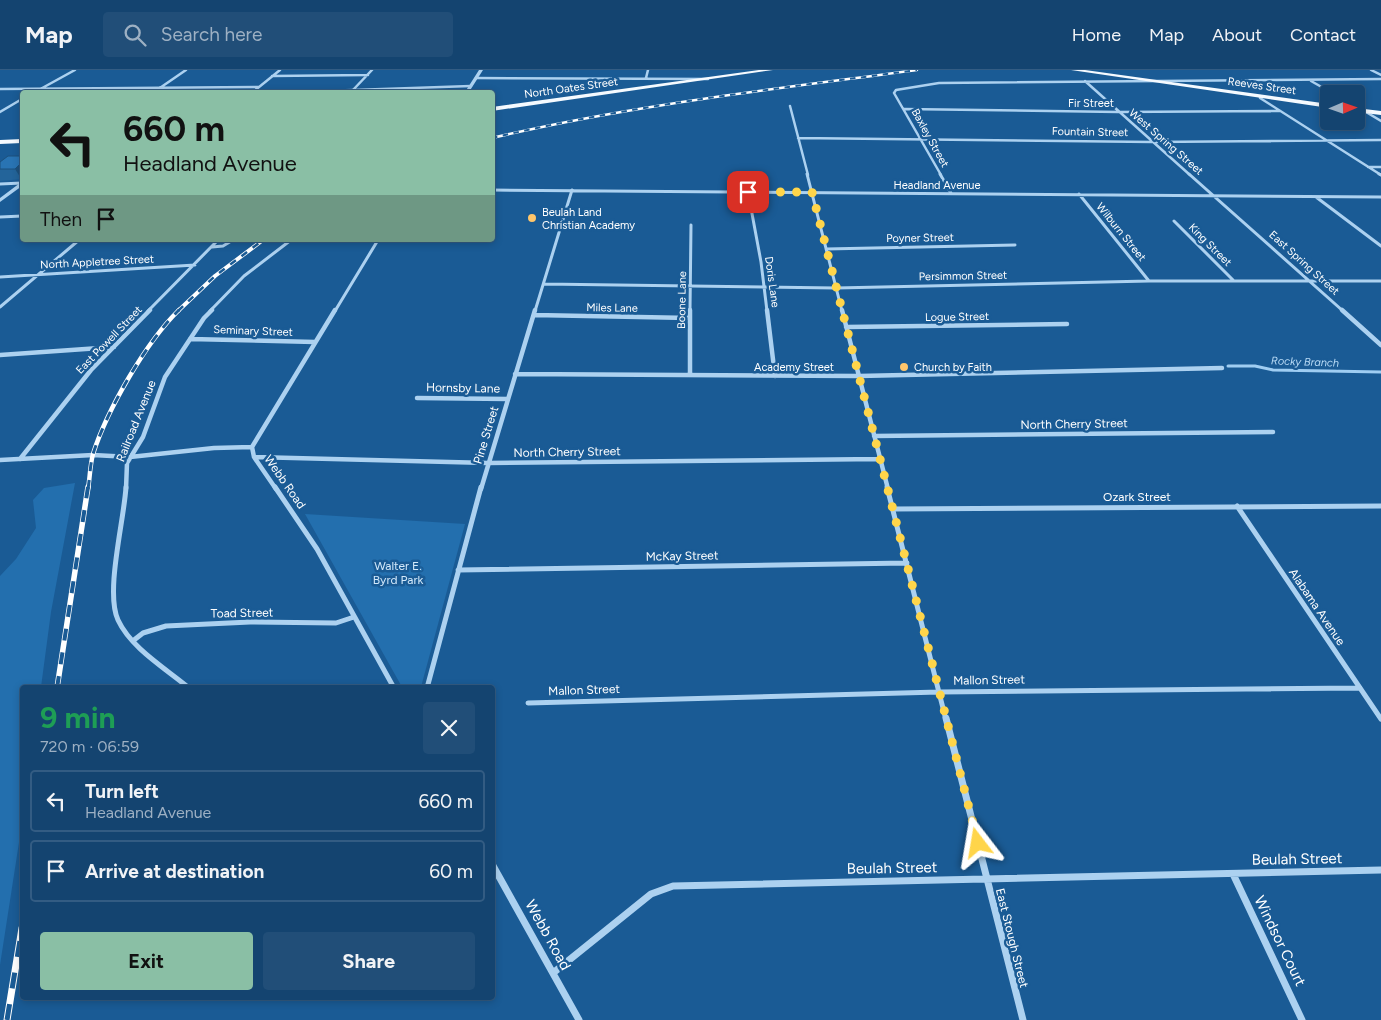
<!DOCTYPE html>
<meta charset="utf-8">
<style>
:root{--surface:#144470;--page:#214e78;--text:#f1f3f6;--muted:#9db0c3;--line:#335c83;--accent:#8abfa5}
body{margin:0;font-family:Figtree,sans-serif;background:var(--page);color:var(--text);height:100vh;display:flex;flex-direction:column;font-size:19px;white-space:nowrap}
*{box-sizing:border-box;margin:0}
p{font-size:16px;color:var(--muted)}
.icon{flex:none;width:28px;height:28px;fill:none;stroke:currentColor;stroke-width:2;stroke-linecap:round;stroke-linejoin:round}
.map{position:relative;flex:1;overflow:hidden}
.side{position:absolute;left:20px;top:615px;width:475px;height:315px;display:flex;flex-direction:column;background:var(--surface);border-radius:5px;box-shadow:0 2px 8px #0003,0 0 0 1px var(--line)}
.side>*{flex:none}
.banner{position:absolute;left:20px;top:20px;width:475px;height:152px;border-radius:5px;box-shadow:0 2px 8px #0003,0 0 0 1px var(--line);background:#8abfa5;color:#111;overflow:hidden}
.needle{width:32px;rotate:88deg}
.buttons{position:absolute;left:1320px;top:15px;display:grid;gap:10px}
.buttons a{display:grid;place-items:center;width:45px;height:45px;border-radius:5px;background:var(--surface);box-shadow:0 2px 8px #0003,0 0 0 1px var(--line);font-size:25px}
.pin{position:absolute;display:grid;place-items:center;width:42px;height:42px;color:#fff;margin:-21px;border-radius:10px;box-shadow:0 2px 8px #0006}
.me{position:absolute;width:55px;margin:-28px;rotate:346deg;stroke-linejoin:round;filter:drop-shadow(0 0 4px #0008)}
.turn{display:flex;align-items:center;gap:18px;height:105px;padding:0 20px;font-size:22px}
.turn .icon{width:65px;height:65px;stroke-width:2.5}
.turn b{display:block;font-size:35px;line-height:42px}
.then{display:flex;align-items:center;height:48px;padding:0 20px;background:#0003;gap:10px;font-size:19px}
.round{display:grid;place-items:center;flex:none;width:52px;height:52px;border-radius:5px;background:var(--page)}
.headline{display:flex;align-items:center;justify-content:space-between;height:85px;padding:0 20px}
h1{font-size:30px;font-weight:700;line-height:38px;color:#1e9e55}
.primary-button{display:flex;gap:10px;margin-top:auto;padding:10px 20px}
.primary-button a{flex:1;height:58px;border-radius:5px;background:var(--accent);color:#111;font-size:20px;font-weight:700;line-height:58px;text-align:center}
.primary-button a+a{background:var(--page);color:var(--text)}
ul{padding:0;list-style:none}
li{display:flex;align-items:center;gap:15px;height:62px;margin:0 10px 8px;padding:0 10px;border:2px solid var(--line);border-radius:5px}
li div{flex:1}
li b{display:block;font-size:19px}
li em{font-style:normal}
header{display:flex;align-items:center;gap:30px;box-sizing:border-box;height:70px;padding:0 25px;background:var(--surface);border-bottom:1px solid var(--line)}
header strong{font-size:24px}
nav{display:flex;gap:28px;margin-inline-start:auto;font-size:18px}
.search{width:350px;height:45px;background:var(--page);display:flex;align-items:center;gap:12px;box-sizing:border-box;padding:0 18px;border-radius:5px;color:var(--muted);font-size:19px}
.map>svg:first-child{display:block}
.green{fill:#236fae}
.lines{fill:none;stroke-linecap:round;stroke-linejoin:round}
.stream{stroke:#9fcdf2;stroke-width:3}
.minor-far4{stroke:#acd1f0;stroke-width:2.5}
.minor-far3{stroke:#acd1f0;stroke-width:3}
.minor-far2{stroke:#acd1f0;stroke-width:4.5}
.minor-far1{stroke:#acd1f0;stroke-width:5}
.minor{stroke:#acd1f0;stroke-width:7}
.tertiary{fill:#acd1f0;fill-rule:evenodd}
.primary{fill:#f5faff;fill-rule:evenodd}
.rail-far4-casing{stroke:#fff;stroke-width:2.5}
.rail-far3-casing{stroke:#fff;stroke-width:4}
.rail-far2-casing{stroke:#fff;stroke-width:4.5}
.rail-far1-casing{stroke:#fff;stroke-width:5.5}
.rail-casing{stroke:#fff;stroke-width:7}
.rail-far4{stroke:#1a5b95;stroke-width:2;stroke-dasharray:5.5;stroke-linecap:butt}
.rail-far3{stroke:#1a5b95;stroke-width:2.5;stroke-dasharray:7;stroke-linecap:butt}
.rail-far2{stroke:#1a5b95;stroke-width:3;stroke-dasharray:9;stroke-linecap:butt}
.rail-far1{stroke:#1a5b95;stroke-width:4;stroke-dasharray:12;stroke-linecap:butt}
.rail{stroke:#1a5b95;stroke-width:5;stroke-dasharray:16;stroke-linecap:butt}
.wall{fill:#23649a}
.shaded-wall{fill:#1d517d}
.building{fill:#2974b3;stroke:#1d517d}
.route{stroke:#ffd54a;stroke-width:9;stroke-dasharray:0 16.2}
.poi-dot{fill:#ffc66b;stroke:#1a5b95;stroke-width:2}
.labels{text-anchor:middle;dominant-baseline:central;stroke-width:5;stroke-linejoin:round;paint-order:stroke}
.far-street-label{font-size:11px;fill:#fff;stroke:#1a5b95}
.far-poi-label{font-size:11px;fill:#fff;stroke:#1a5b95;text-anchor:start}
.far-water-label{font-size:11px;font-style:italic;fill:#b9dbf6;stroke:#1a5b95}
.street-label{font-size:12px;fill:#fff;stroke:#1a5b95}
.park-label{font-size:12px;fill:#d3e9fb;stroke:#1a5b95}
.near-street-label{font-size:15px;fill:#fff;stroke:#1a5b95}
</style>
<header>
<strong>Map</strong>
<div class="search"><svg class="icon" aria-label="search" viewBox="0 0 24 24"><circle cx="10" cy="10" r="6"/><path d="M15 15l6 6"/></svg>Search here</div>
<nav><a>Home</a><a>Map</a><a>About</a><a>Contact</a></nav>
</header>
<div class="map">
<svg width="1381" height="950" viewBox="0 0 1381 950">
<rect width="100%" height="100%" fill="#1a5b95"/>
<path class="green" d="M162 19H254L250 22H160Z
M75 413 51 542 41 617 22 618V753L0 895V506L16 489 36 458 33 430 44 418Z
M305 444 465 454 421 617H402Z"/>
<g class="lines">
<path class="stream" d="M1228 296H1255L1273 300 1381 302"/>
<path class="minor-far4" d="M1371 0 1381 5
M272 6 368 5
M476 8 708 9
M646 8 648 0
M1085 11 1190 105
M1311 11 1334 24
M0 19 259 17
M353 20 372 0
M35 22 75 0
M154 22 186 0
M253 22 280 0
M294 22 471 16
M1260 26V28L1381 105
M790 36 808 105
M1356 36 1381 51
M904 39 1118 42 1279 41
M0 42 22 29
M798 68 1152 72 1381 70
M1368 97H1381
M941 105 894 23 896 20 939 13 1381 9"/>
<path class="minor-far3" d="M807 104 842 241
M940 104 951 123
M1189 104 1343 241
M1379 104 1381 105
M0 114 22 113
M492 120 1381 127
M748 122 761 192 767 241
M1079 124 1149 211
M1316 127 1381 176
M0 147 22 146
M1174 151 1234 211
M212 177 223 176 233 170
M826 179 1015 175
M0 207 195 195
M544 214 836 218 1149 211H1381
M0 237 79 170
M148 241 218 170
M210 241 244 206 291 170
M335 241 378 170
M535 241 572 120
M690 241 691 155"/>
<path class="minor-far2" d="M767 240 775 306
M842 240 888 419
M1342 240 1381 275
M534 245 690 248
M846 257 1067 254
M190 269 315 272
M0 285 114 277
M515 304 859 306 1222 298
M690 305V240
M417 328 508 329
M874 366 1273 362
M254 387 488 393 880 389
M20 389 91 300 150 240
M0 390 93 385 130 387 214 378 252 377
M126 419 127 393 143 367 165 307 204 248 212 240
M276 419 254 387 252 377 335 240
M481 419 535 240"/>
<path class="minor-far1" d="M126 417C124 451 105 522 118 550 131 578 165 598 189 618
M275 417 317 479 394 618
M887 417 946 650
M1237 436 1381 649
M893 439 1381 436
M458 500 907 493
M134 570 143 563 166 556 250 552 336 553 354 547
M427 618 481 417
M528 633 939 622 1360 618"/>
<path class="minor" d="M946 648 1023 950
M492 794 579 950
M1233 804 1302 950
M553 903 651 824 673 816 1381 800"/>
<path class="tertiary" d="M479 0H483L469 22H465Z
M20 113H22V116L0 132V128Z"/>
<path class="primary" d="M759 0H773L492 41V37Z
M1071 0H1085L1329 34V38Z
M1356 38 1381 41V45L1356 42Z
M22 69V73L0 74V70Z"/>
<g class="rail-far4-casing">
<path id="rail-far4" d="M492 68C632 35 775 19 917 0"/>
</g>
<g class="rail-far3-casing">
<path id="rail-far3" d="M178 241 215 206 263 170"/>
</g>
<g class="rail-far2-casing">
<path id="rail-far2" d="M88 419C90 407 90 395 93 384 107 340 146 272 179 240"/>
</g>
<g class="rail-far1-casing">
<path id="rail-far1" d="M57 618 88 417"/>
</g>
<g class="rail-casing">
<path id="rail" d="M7 950 22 858"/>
</g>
<use href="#rail-far4" class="rail-far4"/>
<use href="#rail-far3" class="rail-far3"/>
<use href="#rail-far2" class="rail-far2"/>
<use href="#rail-far1" class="rail-far1"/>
<use href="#rail" class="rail"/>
</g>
<path class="wall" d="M22 86V109L0 111V92Z"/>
<path class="shaded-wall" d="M22 92V110L15 99Z"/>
<path class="building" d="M8 86H22V92L15 99H0V92Z"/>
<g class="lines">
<path class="route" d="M748 122H812L978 773"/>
</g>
<g class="poi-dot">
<circle cx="532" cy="148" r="5"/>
<circle cx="904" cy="297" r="5"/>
</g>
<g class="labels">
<g class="far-street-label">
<text transform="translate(1262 16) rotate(8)">Reeves Street</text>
<text transform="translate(571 18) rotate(-8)">North Oates Street</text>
<text x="1091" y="33">Fir Street</text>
<text transform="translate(1090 62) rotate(1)">Fountain Street</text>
<text transform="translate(930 68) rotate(61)">Baxley Street</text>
<text transform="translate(1166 72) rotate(41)">West Spring Street</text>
<text x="937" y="115">Headland Avenue</text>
<text transform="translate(1121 162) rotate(51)">Wilburn Street</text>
<text transform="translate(920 168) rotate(-1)">Poyner Street</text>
<text transform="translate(1210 175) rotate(45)">King Street</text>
<text transform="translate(97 192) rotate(-3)">North Appletree Street</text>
<text transform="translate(1304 193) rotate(42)">East Spring Street</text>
<text transform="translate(963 206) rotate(-1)">Persimmon Street</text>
<text transform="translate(772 212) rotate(82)">Doris Lane</text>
<text transform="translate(682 230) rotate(-89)">Boone Lane</text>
<text transform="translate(612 238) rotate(1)">Miles Lane</text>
<text transform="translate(957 247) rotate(-1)">Logue Street</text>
<text transform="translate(253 261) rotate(2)">Seminary Street</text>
<text transform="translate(109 270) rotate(-46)">East Powell Street</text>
<text x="794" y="297">Academy Street</text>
</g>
<g class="far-poi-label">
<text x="542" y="142">Beulah Land<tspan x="542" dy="13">Christian Academy</tspan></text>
<text x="914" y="297">Church by Faith</text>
</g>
<g class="far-water-label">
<text transform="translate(1305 292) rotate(2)">Rocky Branch</text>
</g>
<g class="street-label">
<text transform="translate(463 318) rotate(1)">Hornsby Lane</text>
<text transform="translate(136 351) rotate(-68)">Railroad Avenue</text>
<text transform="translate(1074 354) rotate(-1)">North Cherry Street</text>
<text transform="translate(486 365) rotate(-73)">Pine Street</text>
<text transform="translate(567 382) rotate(-1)">North Cherry Street</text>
<text transform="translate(285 412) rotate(55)">Webb Road</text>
<text x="1137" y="427">Ozark Street</text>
<text transform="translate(682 486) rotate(-1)">McKay Street</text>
<text transform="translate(1317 537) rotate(56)">Alabama Avenue</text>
<text transform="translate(242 543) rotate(-1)">Toad Street</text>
<text transform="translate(989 610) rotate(-1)">Mallon Street</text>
<text transform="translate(584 620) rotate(-2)">Mallon Street</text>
<text transform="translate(1012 868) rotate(76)">East Stough Street</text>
</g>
<g class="park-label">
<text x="398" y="496">Walter E.<tspan x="398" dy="14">Byrd Park</tspan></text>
</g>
<g class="near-street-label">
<text transform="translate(1297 789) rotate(-1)">Beulah Street</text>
<text transform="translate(892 798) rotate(-1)">Beulah Street</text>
<text transform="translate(548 865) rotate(61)">Webb Road</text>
<text transform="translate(1280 871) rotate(64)">Windsor Court</text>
</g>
</g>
</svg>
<div class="buttons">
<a><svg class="needle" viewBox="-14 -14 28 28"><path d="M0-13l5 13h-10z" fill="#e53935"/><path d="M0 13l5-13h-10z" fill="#9db0c3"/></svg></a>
</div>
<div class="pin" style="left:748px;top:122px;background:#d93025"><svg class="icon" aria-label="arrive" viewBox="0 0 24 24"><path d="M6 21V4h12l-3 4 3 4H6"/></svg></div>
<svg class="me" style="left:978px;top:773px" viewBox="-20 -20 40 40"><path d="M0-17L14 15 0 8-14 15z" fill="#ffd54a" stroke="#fff" stroke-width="4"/></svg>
<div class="banner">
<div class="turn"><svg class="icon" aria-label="left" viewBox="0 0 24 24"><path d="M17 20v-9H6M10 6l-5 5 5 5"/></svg><div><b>660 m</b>Headland Avenue</div></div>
<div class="then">Then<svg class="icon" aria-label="arrive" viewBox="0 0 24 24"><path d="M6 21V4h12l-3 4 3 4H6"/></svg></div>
</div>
<section class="side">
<div class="headline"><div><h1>9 min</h1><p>720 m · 06:59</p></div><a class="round"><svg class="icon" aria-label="close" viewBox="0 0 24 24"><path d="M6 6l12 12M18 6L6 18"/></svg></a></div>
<ul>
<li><svg class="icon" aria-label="left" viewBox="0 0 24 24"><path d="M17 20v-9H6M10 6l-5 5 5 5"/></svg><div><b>Turn left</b><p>Headland Avenue</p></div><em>660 m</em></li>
<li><svg class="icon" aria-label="arrive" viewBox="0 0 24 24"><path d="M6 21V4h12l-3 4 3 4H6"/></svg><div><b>Arrive at destination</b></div><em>60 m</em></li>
</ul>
<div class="primary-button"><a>Exit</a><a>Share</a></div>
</section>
</div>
